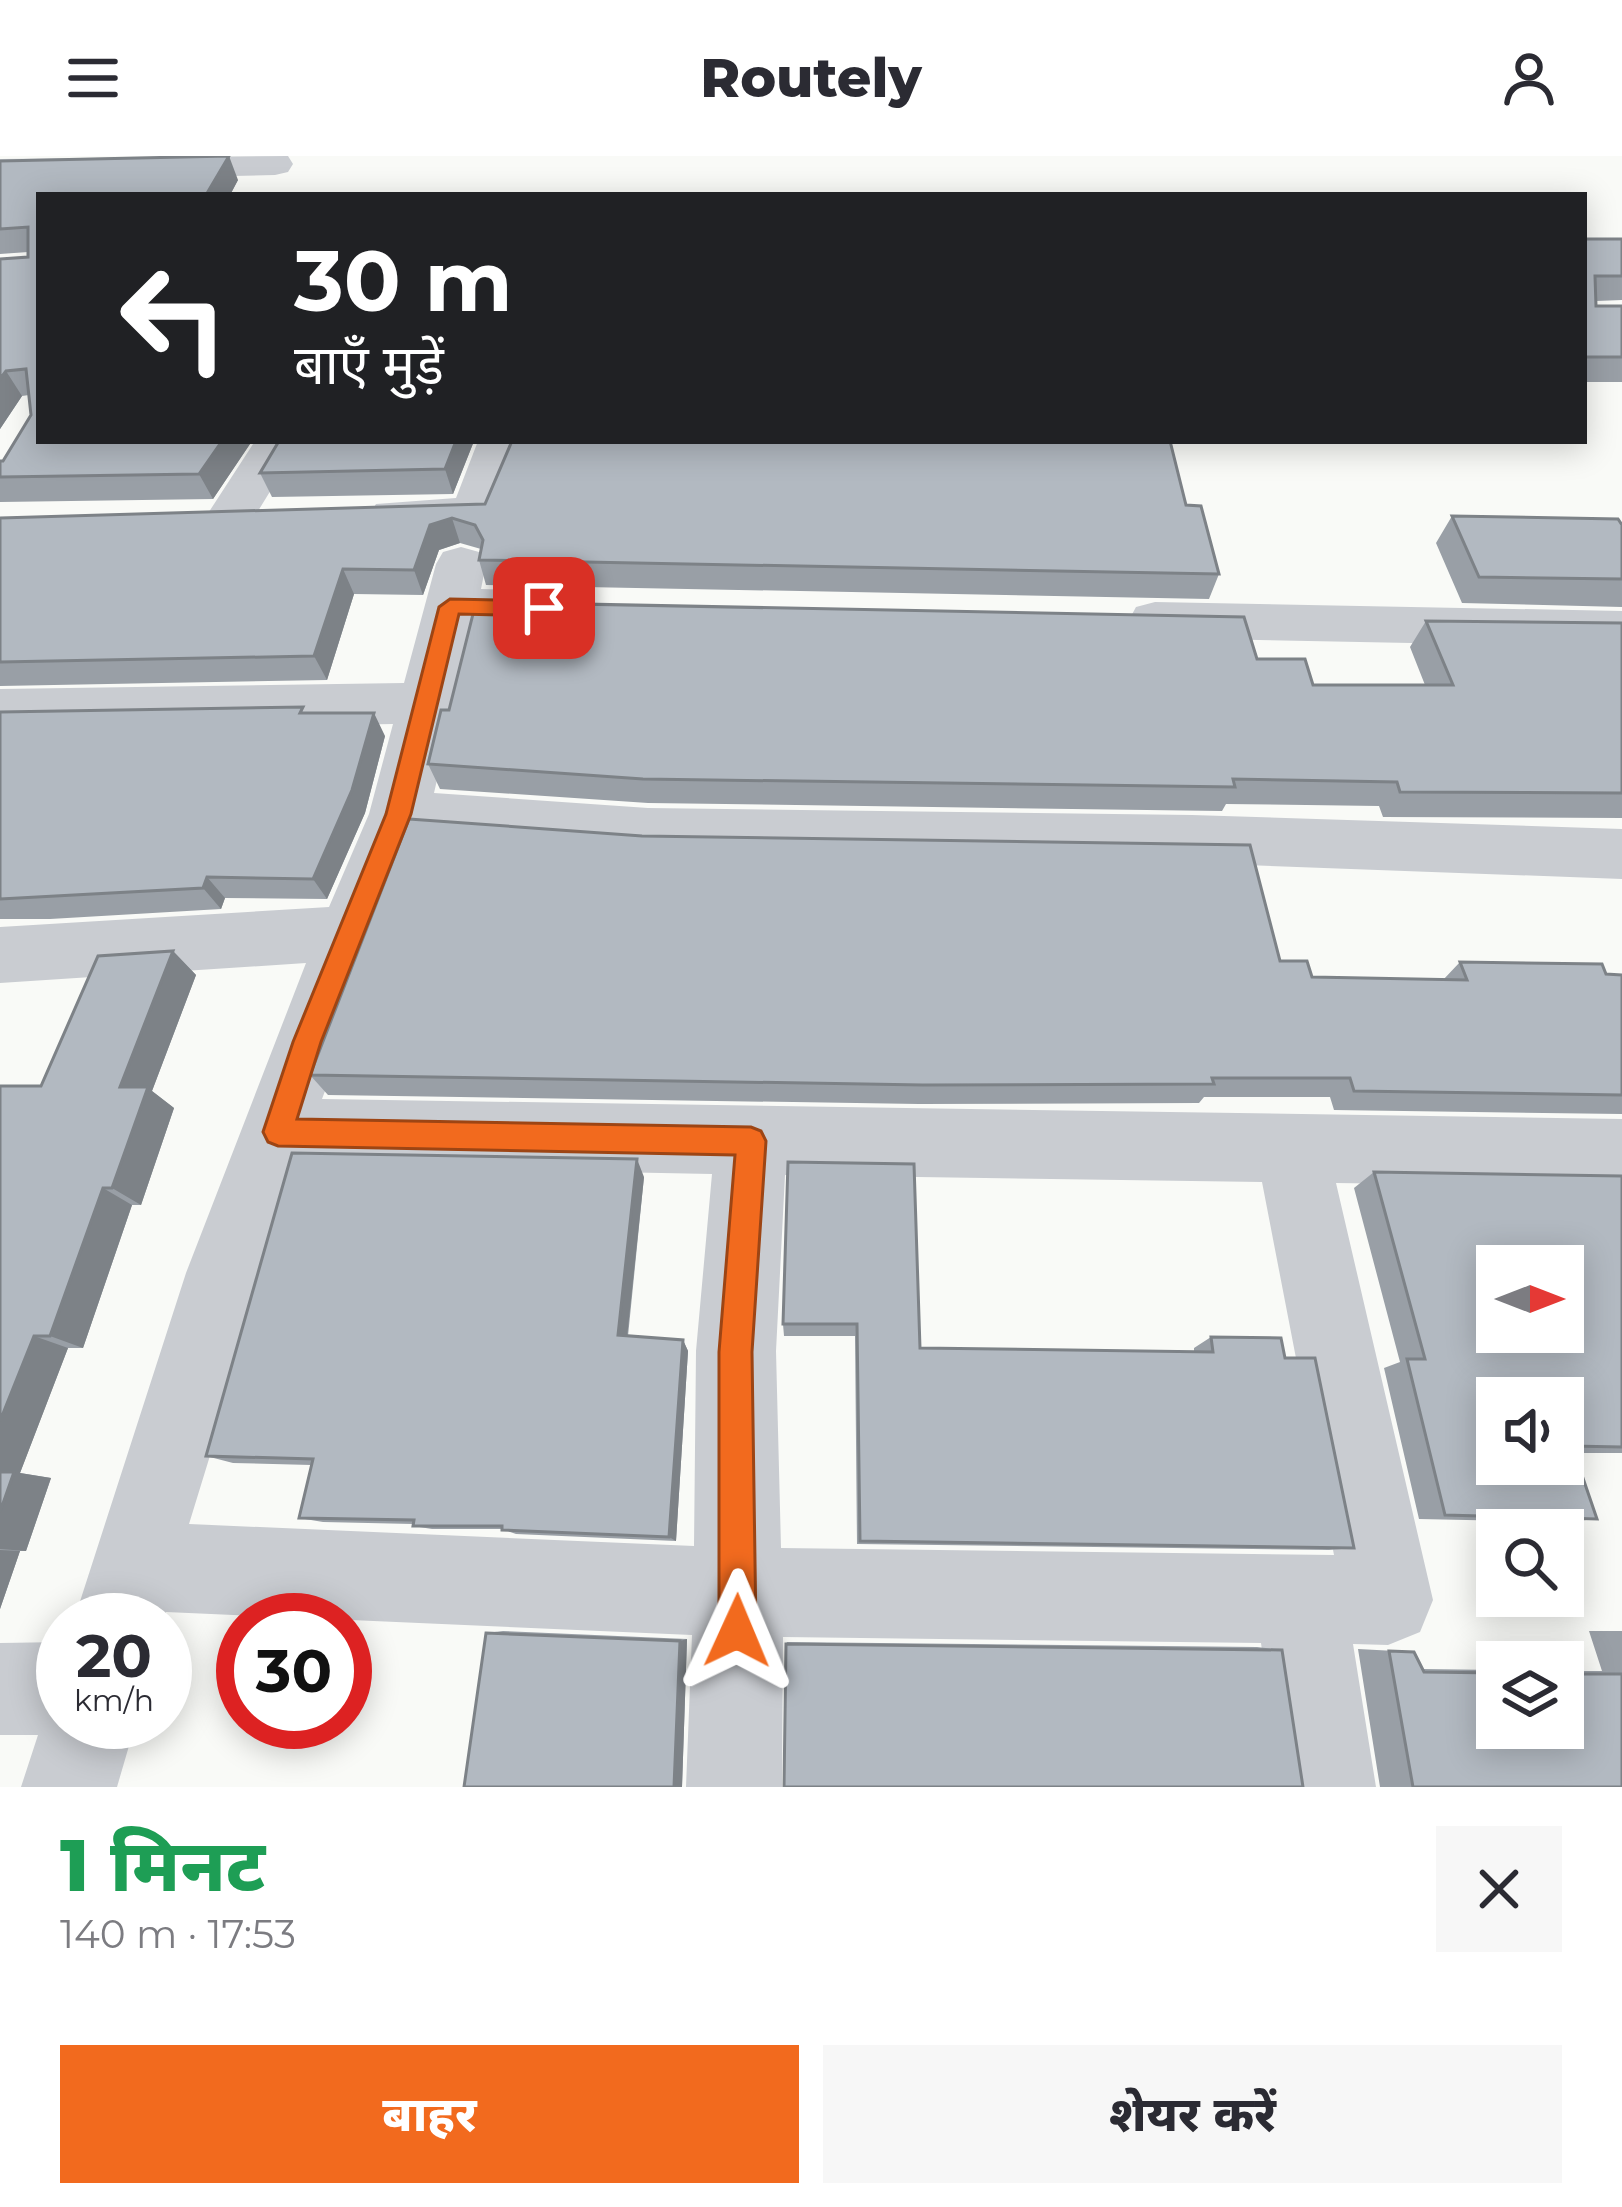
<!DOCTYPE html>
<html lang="hi">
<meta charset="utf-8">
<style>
:root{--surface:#fff;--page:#f7f7f7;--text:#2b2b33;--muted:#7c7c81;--accent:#f26a1e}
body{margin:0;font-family:Montserrat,"Noto Sans Devanagari",sans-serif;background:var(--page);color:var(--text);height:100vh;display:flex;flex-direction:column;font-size:45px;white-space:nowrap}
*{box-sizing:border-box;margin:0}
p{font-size:39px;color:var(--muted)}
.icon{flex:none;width:66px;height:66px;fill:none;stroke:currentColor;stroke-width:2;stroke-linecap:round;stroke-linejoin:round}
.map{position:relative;height:1631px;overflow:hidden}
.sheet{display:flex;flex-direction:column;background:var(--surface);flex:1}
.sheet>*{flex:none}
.banner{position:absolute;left:36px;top:36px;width:1551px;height:252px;border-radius:0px;box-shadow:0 6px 30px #0003;background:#202124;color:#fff;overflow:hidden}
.needle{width:78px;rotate:90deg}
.controls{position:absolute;left:1476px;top:1089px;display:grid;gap:24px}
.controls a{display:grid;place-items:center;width:108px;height:108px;border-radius:0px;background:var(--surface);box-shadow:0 6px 30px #0003;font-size:60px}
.speed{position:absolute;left:36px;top:1437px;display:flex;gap:24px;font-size:60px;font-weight:700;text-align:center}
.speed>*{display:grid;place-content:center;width:156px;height:156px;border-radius:50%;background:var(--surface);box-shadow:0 6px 30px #0003;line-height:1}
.speed small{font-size:30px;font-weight:400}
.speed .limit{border:18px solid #d22;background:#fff;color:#111}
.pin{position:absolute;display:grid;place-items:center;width:102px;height:102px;color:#fff;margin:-51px;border-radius:24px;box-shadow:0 6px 18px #0006}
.me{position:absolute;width:132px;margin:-66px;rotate:1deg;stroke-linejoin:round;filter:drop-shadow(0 0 9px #0008)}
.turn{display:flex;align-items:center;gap:42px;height:252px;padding:0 60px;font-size:54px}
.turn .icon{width:156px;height:156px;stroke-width:2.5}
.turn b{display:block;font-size:84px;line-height:102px}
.round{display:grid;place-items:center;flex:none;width:126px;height:126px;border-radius:0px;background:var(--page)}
.headline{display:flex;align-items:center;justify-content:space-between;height:204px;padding:0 60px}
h1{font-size:72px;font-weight:800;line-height:90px;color:#1e9e55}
.cta{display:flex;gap:24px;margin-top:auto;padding:24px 60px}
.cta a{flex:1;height:138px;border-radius:0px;background:var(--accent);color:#fff;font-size:48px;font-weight:800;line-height:138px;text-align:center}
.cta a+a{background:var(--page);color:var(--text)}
header{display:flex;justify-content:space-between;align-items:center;height:156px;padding:0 60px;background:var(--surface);font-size:54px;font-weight:800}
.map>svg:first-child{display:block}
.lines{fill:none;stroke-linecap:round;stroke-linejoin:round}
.minor{fill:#c9ccd1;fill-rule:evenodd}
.wall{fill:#999fa6}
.shaded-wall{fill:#7d8287}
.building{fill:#b2b9c1;stroke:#7d8287;stroke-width:3;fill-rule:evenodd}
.route{fill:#f26a1e;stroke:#9d4514;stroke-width:3}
</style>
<header><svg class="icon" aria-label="menu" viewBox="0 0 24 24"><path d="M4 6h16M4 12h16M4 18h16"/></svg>Routely<svg class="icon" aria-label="person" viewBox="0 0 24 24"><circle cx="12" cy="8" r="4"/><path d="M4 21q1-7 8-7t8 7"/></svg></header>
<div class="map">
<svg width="1622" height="1631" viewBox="0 0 1622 1631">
<rect width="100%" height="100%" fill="#f9faf7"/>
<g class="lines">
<path class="minor" d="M288 0 293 8 288 16 275 19 0 25V3Z
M255 285H301L247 373 230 378 213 373 205 362Z
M478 285H524L491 368 393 375 376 370 369 359 376 348 456 342Z
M461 391 479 396 486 408 481 433 566 435 585 440 592 453 585 466 566 471 473 468 434 637 648 652 1192 659 1622 673V723L1192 707 648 700 419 683 322 943 1622 963V1031L1336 1027 1433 1444 1420 1476 1388 1489 1353 1488 1376 1631H1280L1261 1487 783 1481 782 1631H686L692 1479 166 1456 164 1464H74L186 1117 306 807 0 827V771L329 751 369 658 393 568 0 575V533L404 527 436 408 443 396ZM299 1010 712 1018 696 1195 694 1390 189 1368ZM785 1019 1262 1026 1334 1399 781 1392 776 1195Z
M1155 446 1622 455V491L1155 482 1136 477 1129 464 1136 451Z
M63 1486V1566H136L117 1631H21L38 1579H0V1487Z"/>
</g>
<path class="wall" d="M0 5 238 24 230 39H39L252 285 213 343 0 346V305H3L31 259 29 239 22 240 0 273V103L28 101V96L0 98Z
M1584 83H1622V144L1596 145V150H1622V226H1584Z
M474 285 453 338 272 341 260 317Z
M1186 349 1219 418 1209 443 486 429 479 404 481 393 460 387 439 394 423 439 354 438 327 524 0 530V362Z
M1452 360 1622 369V451L1462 447 1436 387Z
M1426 465 1622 467V662L1383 661 1379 650 1226 648 1222 655 648 647 440 633 428 608 1257 503 1313 529H1425L1410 491Z
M0 556 306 557 385 580 365 657 327 743 225 742 221 753 50 763H0Z
M173 795 196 819 152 935 174 952 141 1049H132L83 1192H68L20 1317 51 1322 26 1395H20L0 1453V930H41Z
M1280 805 1312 821 1443 824 1460 806 1622 819V958L1334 954 1330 941H1204L1199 947 919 948 328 939 310 919Z
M788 1006 920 1192 1194 1196V1192L1211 1181 1285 1202 1354 1392 1329 1394 857 1388 855 1180H784L783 1168Z
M1374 1016 1622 1020V1297H1575L1597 1363 1565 1366 1419 1363 1384 1212 1400 1206 1354 1032Z
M644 1021 628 1180 683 1184 688 1195 676 1385 516 1378 502 1373H432L413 1370V1368L323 1366 299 1362 311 1309 233 1307 206 1300Z
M503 1475 687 1483 682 1631 486 1477Z
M1589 1475H1622V1631H1380L1358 1493 1414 1496 1423 1513 1497 1514V1572H1563V1515H1602Z
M787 1486 1257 1491 1282 1494 786 1488Z"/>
<path class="shaded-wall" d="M229 0 238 24 230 39H206Z
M6 215 22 240 0 273V223Z
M222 285H252L213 343 199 318Z
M456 285H474L453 338 445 313Z
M452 362 460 387 439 394 423 439 414 414 430 369Z
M343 413 354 438 327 524 314 500Z
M374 557 385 580 365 657 327 743 313 723Z
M207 721 225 742 221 753 203 732Z
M173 795 196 819 152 935 174 952 141 1049 112 1032 120 931Z
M637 1003 644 1021 626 1191 618 1179Z
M103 1032 132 1049 83 1192 50 1180Z
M34 1180 68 1192 20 1317 51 1322 26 1395 0 1393V1265Z
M683 1184 688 1195 676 1385 669 1381Z
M0 1394 20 1395 0 1453Z
M687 1483 682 1631H674L680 1485Z"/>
<path class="building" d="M229 0 206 39H39V285H222L199 318 0 321V305H3L31 259 26 213 6 215 0 223V103L28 101V71L0 73V5Z
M1584 83H1622V120H1595L1596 150H1622V201H1584Z
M279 285H456L445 313 260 317Z
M512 285H1170L1186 349 1201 350 1219 418 479 404 483 384 475 369 452 362 430 369 414 414 343 413 314 500 0 506V362L485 348Z
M1452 360 1618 363 1622 369V423L1479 421Z
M476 446 1244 461 1257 503H1305L1313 529H1453L1426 465 1622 467V637L1400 636 1397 626 1233 623 1235 631 643 623 428 608 441 554H449Z
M303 551 300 557H374L352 634 313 723 207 721 203 732 0 743V556Z
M409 663 642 680 1250 689 1280 805H1307L1312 821 1467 824 1460 806 1602 808 1606 818 1622 819V939L1354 935 1350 922H1212L1214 928 923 929 310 919Z
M173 795 120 931H148L112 1032H103L50 1180H34L0 1265V930H41L98 800Z
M292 997 637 1003 618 1179 683 1184 669 1381 502 1374V1370H413L414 1364 299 1362 313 1303 206 1300Z
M788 1006 914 1008 920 1192 1213 1196 1211 1181 1281 1182 1285 1202H1315L1354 1392 860 1385 857 1168H783Z
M1374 1016 1622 1020V1291L1572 1290 1597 1363 1445 1359 1407 1203H1425ZM1497 1110H1563V1176H1497ZM1497 1242H1563V1308H1497Z
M0 1316H14L0 1356Z
M486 1477 680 1485 674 1631H464Z
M786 1488 1282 1494 1303 1631H784Z
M1389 1495 1414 1496 1424 1516 1497 1517V1572H1563V1518H1622V1631H1413Z"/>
<path class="route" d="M450 443 544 445 554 452 544 460 459 458 411 658 321 886 297 963 751 971 761 975 766 985 752 1196 756 1475 751 1489 737 1494 724 1489 719 1475V1196L735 999 278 990 268 986 263 976 293 886 386 658 439 451Z"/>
</svg>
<div class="controls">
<a><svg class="needle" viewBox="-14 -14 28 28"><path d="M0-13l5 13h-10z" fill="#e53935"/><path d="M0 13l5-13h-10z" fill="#7c7c81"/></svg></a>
<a><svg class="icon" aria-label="sound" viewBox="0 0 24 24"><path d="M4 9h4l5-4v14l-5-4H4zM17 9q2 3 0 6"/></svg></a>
<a><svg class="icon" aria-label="search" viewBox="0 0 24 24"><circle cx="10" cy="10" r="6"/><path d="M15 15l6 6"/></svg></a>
<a><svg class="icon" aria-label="layers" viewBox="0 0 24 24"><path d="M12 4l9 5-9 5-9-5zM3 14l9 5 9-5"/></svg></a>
</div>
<div class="speed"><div>20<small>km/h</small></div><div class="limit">30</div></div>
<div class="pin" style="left:544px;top:452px;background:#d93025"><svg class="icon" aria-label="arrive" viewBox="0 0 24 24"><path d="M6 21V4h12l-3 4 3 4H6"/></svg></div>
<svg class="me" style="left:737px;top:1475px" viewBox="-20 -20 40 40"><path d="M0-17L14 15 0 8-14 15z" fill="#f26a1e" stroke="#fff" stroke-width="4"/></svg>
<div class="banner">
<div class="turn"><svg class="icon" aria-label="left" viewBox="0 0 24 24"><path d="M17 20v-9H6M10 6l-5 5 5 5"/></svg><div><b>30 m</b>बाएँ मुड़ें</div></div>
</div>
</div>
<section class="sheet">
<div class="headline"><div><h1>1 मिनट</h1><p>140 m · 17:53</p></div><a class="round"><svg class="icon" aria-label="close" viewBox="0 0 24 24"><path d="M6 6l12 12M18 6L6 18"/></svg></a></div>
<div class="cta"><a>बाहर</a><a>शेयर करें</a></div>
</section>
